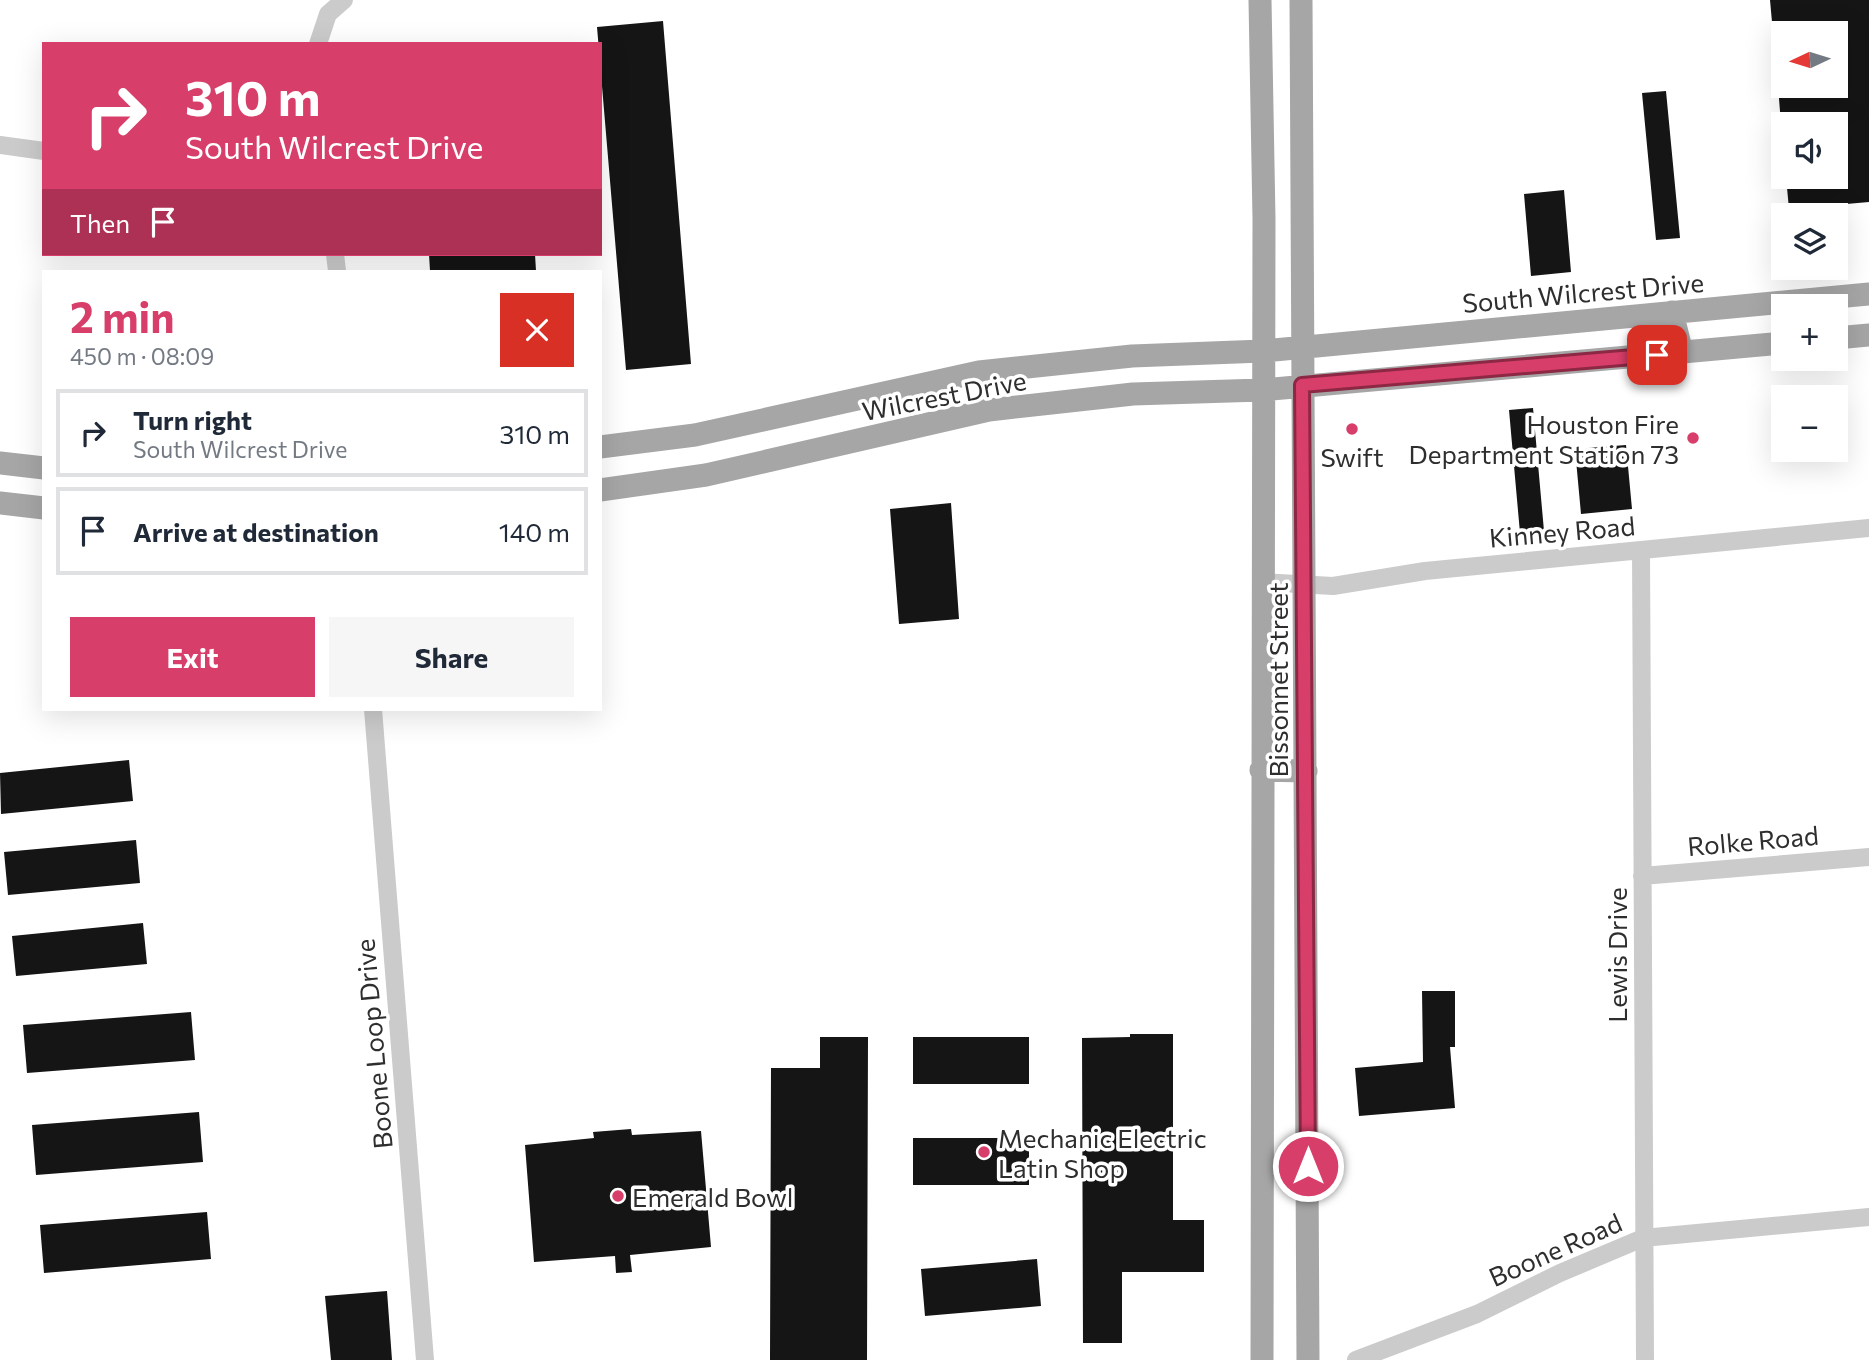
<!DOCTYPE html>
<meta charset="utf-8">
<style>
:root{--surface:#fff;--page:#f6f6f7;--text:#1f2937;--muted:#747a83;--line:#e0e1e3;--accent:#d73e69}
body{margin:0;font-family:Commissioner,sans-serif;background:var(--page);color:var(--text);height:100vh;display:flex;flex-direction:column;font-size:26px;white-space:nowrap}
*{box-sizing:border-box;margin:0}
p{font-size:23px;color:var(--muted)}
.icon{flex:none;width:38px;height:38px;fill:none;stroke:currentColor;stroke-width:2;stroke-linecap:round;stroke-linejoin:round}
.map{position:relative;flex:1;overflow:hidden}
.panel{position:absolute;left:42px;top:270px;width:560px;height:441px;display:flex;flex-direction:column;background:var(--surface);border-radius:0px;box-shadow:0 7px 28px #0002}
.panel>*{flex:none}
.top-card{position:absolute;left:42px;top:42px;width:560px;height:214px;border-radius:0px;box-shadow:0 7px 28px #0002;background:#d73e69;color:#fff;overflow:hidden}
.needle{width:46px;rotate:266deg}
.controls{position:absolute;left:1771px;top:21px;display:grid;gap:14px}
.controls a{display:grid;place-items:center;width:77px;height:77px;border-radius:0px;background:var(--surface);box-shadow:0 7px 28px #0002;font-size:35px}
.pin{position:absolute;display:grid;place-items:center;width:60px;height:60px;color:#fff;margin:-30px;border-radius:14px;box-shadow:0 4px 10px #0006}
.me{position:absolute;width:77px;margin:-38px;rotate:0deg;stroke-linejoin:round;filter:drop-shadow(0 0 5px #0008)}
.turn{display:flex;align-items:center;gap:24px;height:147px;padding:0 28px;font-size:32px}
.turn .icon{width:91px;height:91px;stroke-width:2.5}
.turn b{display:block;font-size:49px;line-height:60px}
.then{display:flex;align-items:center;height:66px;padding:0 28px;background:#0003;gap:14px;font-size:26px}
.round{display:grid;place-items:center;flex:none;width:74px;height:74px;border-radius:0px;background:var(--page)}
.head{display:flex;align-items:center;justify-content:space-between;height:119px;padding:0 28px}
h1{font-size:42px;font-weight:700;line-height:52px;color:var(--accent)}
.cta{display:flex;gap:14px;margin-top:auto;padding:14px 28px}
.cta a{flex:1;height:80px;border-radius:0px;background:var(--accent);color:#fff;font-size:28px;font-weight:700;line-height:80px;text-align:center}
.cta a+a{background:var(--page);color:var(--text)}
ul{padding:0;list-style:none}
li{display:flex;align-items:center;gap:21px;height:88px;margin:0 14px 10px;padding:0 14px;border:4px solid var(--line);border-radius:0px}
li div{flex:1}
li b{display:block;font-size:26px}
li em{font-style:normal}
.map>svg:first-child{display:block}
.building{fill:#151515}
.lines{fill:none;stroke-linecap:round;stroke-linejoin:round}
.minor{stroke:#cbcbcb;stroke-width:18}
.major{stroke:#a6a6a6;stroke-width:23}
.route-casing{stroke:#8c2844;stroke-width:18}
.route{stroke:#d73e69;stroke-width:12}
.poi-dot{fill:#d73e69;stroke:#fff;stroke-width:2.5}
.labels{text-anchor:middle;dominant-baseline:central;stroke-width:7;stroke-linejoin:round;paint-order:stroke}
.street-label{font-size:26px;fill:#2e2e2e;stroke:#fff}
.poi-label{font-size:26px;fill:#2e2e2e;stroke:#fff;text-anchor:start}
</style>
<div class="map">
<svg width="1869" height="1360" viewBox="0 0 1869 1360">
<rect width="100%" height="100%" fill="#fff"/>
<path class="building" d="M1770 0H1869V202L1789 209 1786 177H1836V124H1781L1778 86H1836V33H1773Z
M663 21 691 364 626 370 597 27Z
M1666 91 1680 238 1656 240 1642 93Z
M1564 190 1571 272 1531 276 1524 194Z
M429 254H535L536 271H430Z
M1533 408 1544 531 1520 533 1509 410Z
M1626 445 1632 509 1581 514 1575 449Z
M951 503 959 619 899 624 890 509Z
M129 760 133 801 1 814 0 773Z
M136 840 140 883 8 895 4 852Z
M143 923 147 964 16 976 12 936Z
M1422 991H1455V1047H1450L1455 1108 1359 1116 1355 1068 1423 1062Z
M191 1012 195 1060 27 1073 23 1025Z
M1130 1034H1173V1220H1204V1272H1122V1343H1083L1082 1038 1130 1037Z
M820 1037H868L867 1360H770L771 1068H820Z
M913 1037H1029V1084H913Z
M199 1112 203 1162 36 1175 32 1125Z
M631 1129 632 1135 701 1131 711 1247 630 1255 632 1272 616 1273 615 1256 534 1262 525 1145 594 1138 593 1132Z
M913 1138H1029V1185H913Z
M207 1212 211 1259 44 1273 40 1225Z
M1037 1259 1041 1306 925 1316 921 1269Z
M387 1291 392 1360H331L325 1296Z"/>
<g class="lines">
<path class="minor" d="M318 44 328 14 344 0
M0 145 44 151
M335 254 337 271
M1641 550 1645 1360
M1261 582 1333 586 1425 571 1869 528
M373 709 425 1360
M1642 876 1869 857
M1356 1360 1477 1314 1560 1273 1643 1238 1869 1217"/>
<path class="major" d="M1260 0 1264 219 1262 1360
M1301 0 1308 1360
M1672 312 1682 353
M1836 338 1869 335
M600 447 695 435 979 372 1132 356 1263 351 1869 294
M0 463 44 468
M600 490 706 475 989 410 1133 394 1262 390 1783 343
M0 503 44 508
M1261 770 1306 771"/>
</g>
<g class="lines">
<g class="route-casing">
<path id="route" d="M1308 1166 1302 385 1657 355"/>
</g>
<use href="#route" class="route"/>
</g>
<g class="poi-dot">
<circle cx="1352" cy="429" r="7"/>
<circle cx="1693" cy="438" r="7"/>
<circle cx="984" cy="1152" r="7"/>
<circle cx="618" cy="1196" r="7"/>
</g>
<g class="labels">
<g class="street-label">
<text transform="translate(1583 292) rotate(-5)">South Wilcrest Drive</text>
<text transform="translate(944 395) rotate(-11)">Wilcrest Drive</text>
<text transform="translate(1562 531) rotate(-5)">Kinney Road</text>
<text transform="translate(1277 680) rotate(-90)">Bissonnet Street</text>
<text transform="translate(1753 840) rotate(-5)">Rolke Road</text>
<text transform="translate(1616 955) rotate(-90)">Lewis Drive</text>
<text transform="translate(373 1044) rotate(-95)">Boone Loop Drive</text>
<text transform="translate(1555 1249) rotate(-24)">Boone Road</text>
</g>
<g class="poi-label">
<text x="1679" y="423" text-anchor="end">Houston Fire<tspan x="1679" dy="30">Department Station 73</tspan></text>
<text x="1352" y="456" text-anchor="middle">Swift</text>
<text x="998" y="1137">Mechanic Electric<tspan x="998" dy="30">Latin Shop</tspan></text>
<text x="632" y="1196">Emerald Bowl</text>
</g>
</g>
</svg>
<div class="controls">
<a><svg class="needle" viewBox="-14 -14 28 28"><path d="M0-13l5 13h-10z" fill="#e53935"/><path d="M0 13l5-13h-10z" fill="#747a83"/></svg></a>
<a><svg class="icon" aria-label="sound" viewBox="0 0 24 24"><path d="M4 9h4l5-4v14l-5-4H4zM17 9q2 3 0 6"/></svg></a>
<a><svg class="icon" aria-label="layers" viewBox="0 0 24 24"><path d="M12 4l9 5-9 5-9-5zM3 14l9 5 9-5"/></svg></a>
<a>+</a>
<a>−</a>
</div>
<div class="pin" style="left:1657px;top:355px;background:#d93025"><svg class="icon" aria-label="arrive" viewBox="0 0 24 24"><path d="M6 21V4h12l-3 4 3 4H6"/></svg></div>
<svg class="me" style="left:1308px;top:1166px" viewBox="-20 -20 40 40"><circle r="17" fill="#d73e69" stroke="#fff" stroke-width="3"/><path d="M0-11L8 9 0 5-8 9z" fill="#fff"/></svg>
<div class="top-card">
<div class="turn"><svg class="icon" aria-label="right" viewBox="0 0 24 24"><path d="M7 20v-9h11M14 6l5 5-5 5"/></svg><div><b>310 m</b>South Wilcrest Drive</div></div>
<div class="then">Then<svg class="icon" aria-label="arrive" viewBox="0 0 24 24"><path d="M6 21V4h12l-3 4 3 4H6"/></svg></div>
</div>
<section class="panel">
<div class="head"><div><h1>2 min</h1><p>450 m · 08:09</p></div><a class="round" style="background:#d93025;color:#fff"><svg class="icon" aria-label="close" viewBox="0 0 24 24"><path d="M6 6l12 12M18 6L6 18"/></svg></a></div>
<ul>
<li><svg class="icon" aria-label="right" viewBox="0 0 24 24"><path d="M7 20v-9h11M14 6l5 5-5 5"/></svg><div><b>Turn right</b><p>South Wilcrest Drive</p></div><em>310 m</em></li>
<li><svg class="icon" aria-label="arrive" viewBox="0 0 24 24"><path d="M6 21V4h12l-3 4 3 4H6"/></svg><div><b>Arrive at destination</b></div><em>140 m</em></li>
</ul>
<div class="cta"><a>Exit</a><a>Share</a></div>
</section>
</div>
